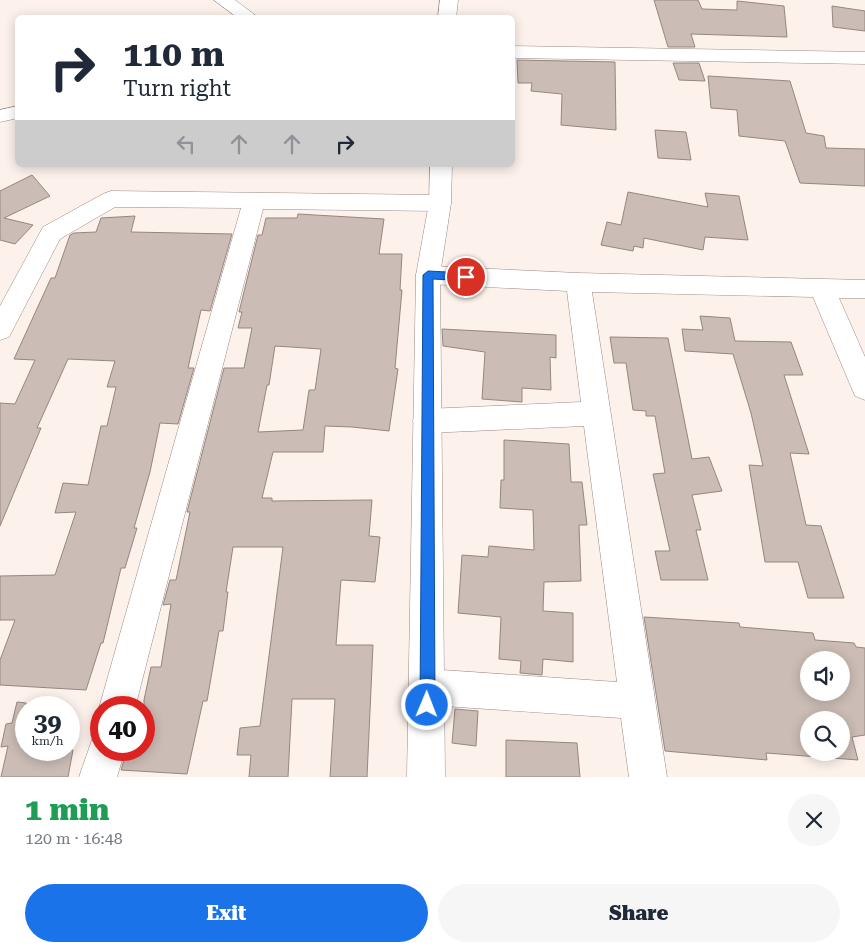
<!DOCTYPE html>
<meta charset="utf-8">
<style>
:root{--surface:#fff;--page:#f6f6f7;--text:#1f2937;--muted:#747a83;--accent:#1a73e8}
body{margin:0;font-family:"Roboto Serif",serif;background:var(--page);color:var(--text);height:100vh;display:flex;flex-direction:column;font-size:19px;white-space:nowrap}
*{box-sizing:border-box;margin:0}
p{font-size:16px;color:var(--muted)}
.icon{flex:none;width:28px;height:28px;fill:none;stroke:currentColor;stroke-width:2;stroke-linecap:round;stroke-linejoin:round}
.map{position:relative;height:777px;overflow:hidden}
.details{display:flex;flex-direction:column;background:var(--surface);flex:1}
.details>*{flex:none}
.guide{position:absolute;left:15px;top:15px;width:500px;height:152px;border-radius:8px;box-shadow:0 2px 12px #0003;background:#fff;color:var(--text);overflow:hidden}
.fabs{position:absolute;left:800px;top:651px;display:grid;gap:10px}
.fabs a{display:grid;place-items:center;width:50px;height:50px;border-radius:50%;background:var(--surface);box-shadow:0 2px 12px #0003;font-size:25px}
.speed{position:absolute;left:15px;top:696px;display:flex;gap:10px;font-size:25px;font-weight:700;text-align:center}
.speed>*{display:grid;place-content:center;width:65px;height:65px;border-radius:50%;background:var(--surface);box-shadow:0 2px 12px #0003;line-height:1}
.speed small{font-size:12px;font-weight:400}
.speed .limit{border:8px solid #d22;background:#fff;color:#111}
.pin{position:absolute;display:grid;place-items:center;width:42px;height:42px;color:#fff;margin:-21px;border:2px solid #fff;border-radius:50%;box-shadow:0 1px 5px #0007}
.me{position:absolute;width:55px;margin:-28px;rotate:1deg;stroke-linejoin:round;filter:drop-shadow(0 0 4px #0008)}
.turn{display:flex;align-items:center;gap:18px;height:105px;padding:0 25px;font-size:22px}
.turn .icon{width:65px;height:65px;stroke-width:2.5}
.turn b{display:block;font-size:35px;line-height:42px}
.lanes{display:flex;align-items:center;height:48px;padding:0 25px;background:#0003;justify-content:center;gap:25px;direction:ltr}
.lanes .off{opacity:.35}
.round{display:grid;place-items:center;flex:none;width:52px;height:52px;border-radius:26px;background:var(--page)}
.overview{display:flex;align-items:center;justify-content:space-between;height:85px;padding:0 25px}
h1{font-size:30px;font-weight:800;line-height:38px;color:#1e9e55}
.action{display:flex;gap:10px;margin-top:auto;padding:10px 25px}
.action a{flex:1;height:58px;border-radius:30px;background:var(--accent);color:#fff;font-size:20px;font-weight:800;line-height:58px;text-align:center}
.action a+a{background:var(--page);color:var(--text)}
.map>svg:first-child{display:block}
.building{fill:#cbbcb5;stroke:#958780;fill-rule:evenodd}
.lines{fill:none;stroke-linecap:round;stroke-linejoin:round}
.minor-casing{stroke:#988a84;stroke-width:1}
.tertiary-casing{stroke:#988a84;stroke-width:1}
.minor{fill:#fff;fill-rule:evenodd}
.tertiary{fill:#fff;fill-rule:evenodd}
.route{fill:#1a73e8;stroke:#114b97}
</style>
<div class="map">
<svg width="865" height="777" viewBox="0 0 865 777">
<rect width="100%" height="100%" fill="#fdf1eb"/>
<path class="building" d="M654 0H698L702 9 737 10V1L784 6 787 37 691 34 695 47H668Z
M832 6 865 11V31L833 27Z
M517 60 615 62 616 130 561 125 562 94 531 91 532 83H518Z
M673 63H699L705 81 679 80Z
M708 76 790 81 806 133 824 136 826 148 865 149V186L800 183 785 141 739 136 737 110 711 108Z
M655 130 686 132 691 160 658 158Z
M32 175 50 196 4 218 33 225 15 244 0 240V191Z
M628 192 708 207 705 193 739 196 748 240 705 237 703 250 644 238 643 248 634 246 633 251 601 245 607 222 621 225Z
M298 214 384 219 379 254H402L400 290H402L395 368 398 369 389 431 352 427 325 426 323 452H273L262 498H272V501L372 500 369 536 380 537 375 582 341 580 336 645H373L367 777H330L335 699H292L288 777H249L251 755H237L240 728 260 726 283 547H233L226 592H228L223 631H219L207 701H203L187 774 121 770 127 750H144V700L151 667H161L171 604 163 605 170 580H176L190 512H187L224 368H244L252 328H238L242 312H239L258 235H262L266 218H297ZM275 346 321 349 315 390H309L303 430 258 432 267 385H269Z
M135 216 131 232 232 234 210 311 201 310 188 368H194L178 424 160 423 150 472 134 528H137L125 568H121L103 643H101L86 690 0 685V660L15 620H0V576L55 575 76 512 55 513 63 483 88 485 101 426H107L116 387H107L115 361 68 359 37 428H41L0 526V403L15 404 35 360 14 359 51 278H55L70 235 74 233 96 232 101 218Z
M700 316 730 318 735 341 791 342 803 375H784L809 454 790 453 806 525 821 526 844 598H808L798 562H765L749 465 763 466 751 413 733 354 685 351 682 329 703 330Z
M442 329 556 335V358L550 357 551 390 522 388V402L482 399 485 352 443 346Z
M610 337 668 338 692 459 709 457 722 491 692 495 701 530H696L708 580H661L655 551H670L653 474 665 473 655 416H646V411L633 410 626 363H614Z
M504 440 569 444 571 482H582L587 525H579L581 581 544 582 543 611 573 613V662L543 659 542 675 520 673 521 661 499 659 501 617 458 613 462 555 488 557 489 546 534 550 533 510 500 508 501 480H504Z
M644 617 739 623 740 627 813 633 815 640 854 643 856 647 865 648V735L852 737 858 760 766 753 767 760 665 751ZM809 660H841V692H809ZM809 720H841V752H809Z
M17 702 26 703V750H73L68 777H1L8 746 1 747 6 724 12 723Z
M455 709 478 711 476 746 452 743Z
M506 740 577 743 580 777H506Z"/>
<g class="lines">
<g class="minor-casing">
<path id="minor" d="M214 0H235L259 18H238Z
M512 46 865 52V64L512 58Z
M18 106V118L0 122V110Z
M111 191 440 195 448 198 451 203 448 208 440 211 263 209 135 708H101V714L99 708 241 208 115 207 60 239 9 337 0 340V306L43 227 103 194Z
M428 266 578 273 865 280V298H839L865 357V400L855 396 813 297 592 292 667 777H629L621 718 428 705 415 700 410 687 415 674 428 669 617 682 584 426 427 433 417 430 413 421 417 412 427 409 581 402 567 291 428 284 419 281 416 275 419 269Z
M101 733V750H125L117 777H79L93 737Z"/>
</g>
<g class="tertiary-casing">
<path id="tertiary" d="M440 0H458L456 18H438Z
M430 165H452L451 203 440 275 445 777H407L416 275 429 203Z"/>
</g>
<use href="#minor" class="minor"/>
<use href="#tertiary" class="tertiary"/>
</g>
<path class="route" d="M428 271 466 273 471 277 466 281 433 279 435 705 433 710 427 713 422 710 420 705 423 275Z"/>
</svg>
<div class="fabs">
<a><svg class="icon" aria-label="sound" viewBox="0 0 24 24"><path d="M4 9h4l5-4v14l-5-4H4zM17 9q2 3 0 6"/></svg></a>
<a><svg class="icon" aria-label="search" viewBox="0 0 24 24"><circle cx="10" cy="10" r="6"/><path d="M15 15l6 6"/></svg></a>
</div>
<div class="speed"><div>39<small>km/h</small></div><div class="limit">40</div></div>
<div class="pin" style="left:466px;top:277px;background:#d93025"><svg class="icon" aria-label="arrive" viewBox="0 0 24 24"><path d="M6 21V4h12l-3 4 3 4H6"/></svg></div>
<svg class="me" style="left:427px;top:705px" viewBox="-20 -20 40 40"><circle r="17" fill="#1a73e8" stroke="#fff" stroke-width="3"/><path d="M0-11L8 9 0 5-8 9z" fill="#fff"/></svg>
<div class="guide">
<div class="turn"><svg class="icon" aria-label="right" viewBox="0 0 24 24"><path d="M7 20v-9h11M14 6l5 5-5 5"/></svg><div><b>110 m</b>Turn right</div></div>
<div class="lanes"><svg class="icon off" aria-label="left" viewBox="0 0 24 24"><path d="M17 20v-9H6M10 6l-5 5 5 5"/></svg><svg class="icon off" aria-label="ahead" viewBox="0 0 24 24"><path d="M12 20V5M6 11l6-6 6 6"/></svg><svg class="icon off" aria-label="ahead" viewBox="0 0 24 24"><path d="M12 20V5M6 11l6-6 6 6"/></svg><svg class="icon" aria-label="right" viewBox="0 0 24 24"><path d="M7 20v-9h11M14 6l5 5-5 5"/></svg></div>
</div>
</div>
<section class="details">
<div class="overview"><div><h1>1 min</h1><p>120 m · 16:48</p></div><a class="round"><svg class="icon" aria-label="close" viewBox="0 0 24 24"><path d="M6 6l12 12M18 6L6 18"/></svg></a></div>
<div class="action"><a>Exit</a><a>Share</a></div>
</section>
